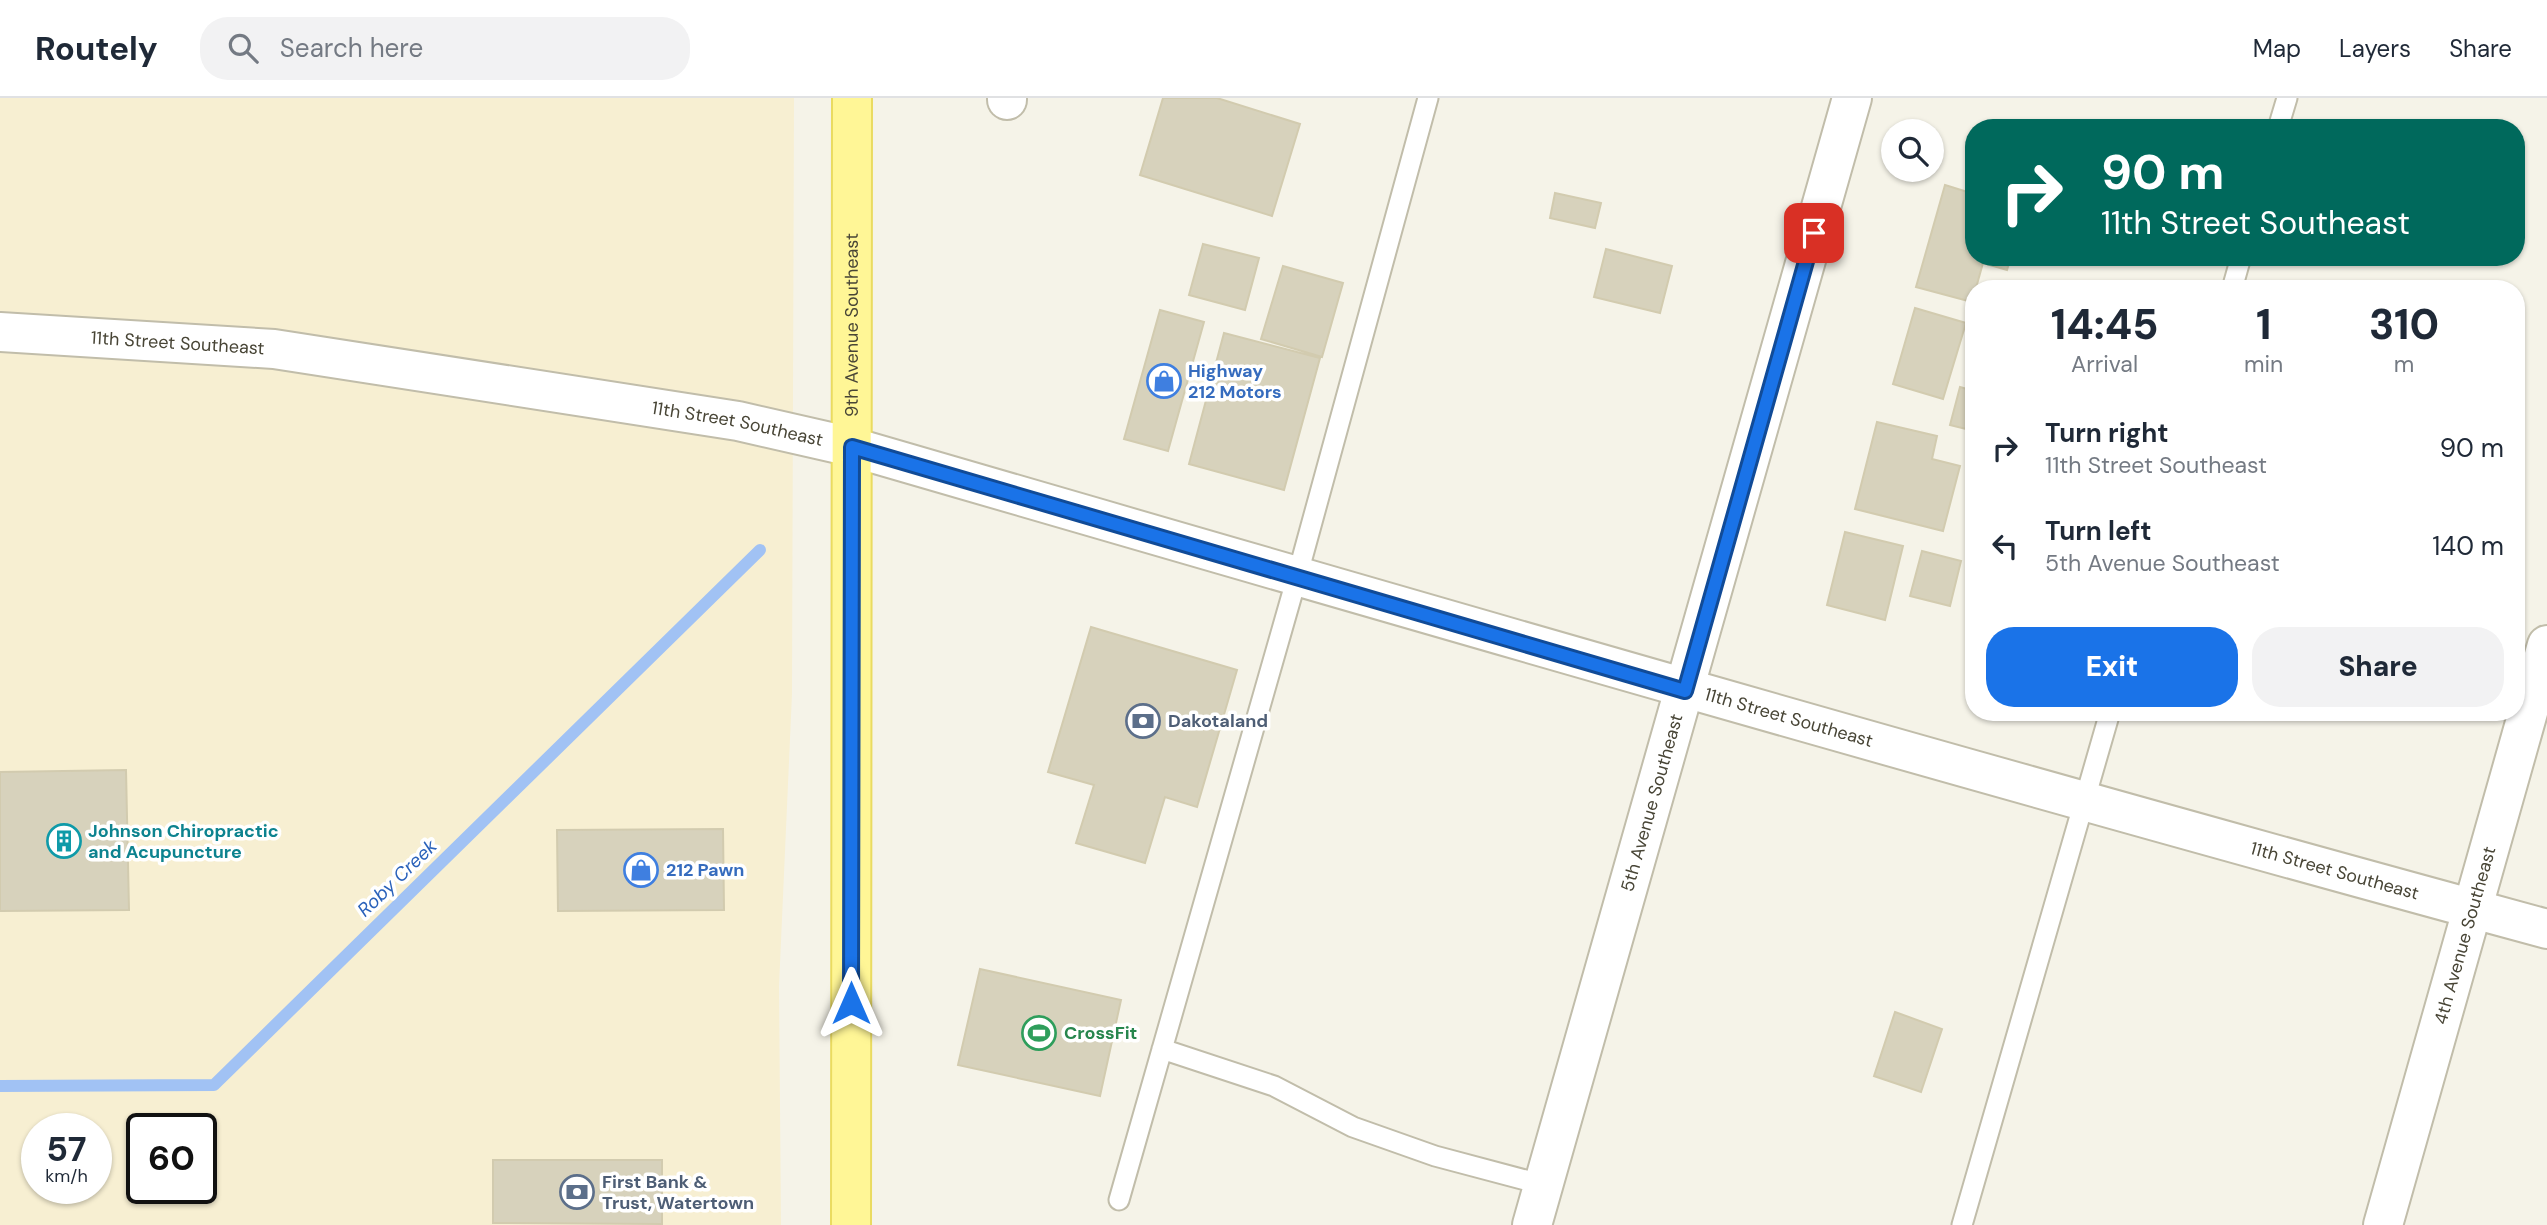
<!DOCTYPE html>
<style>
:root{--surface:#fff;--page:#f2f2f3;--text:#1f2937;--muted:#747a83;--line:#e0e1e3;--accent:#1a73e8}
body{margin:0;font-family:"DM Sans",sans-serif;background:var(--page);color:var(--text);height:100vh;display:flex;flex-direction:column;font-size:26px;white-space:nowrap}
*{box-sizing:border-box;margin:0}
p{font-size:23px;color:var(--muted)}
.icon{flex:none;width:38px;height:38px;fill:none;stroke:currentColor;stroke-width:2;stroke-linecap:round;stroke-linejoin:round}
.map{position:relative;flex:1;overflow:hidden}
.side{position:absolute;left:1965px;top:182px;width:560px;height:441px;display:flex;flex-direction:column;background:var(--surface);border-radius:28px;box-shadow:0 2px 5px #0004}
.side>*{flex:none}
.banner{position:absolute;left:1965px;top:21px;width:560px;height:147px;border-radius:28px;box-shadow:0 2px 5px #0004;background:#00695c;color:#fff;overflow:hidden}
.controls{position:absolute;left:1881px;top:21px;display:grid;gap:14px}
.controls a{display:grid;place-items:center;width:63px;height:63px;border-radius:50%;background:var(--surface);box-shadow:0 2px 5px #0004;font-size:35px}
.speed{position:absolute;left:21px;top:1015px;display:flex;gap:14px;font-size:35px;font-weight:700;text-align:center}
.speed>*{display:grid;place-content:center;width:91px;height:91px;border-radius:50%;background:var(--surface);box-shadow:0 2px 5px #0004;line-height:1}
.speed small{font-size:18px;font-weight:400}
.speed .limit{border:4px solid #111;border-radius:10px;background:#fff;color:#111}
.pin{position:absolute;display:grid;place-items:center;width:60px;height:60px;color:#fff;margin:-30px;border-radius:14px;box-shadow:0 4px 10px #0006}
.me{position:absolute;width:77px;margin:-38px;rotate:0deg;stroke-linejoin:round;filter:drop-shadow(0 0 5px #0008)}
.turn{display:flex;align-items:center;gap:24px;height:147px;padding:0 21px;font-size:32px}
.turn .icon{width:91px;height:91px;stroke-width:2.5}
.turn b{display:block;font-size:49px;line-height:60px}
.eta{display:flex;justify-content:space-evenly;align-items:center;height:119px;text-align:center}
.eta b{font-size:42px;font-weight:800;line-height:49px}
.cta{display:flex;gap:14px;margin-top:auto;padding:14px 21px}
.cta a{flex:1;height:80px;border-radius:28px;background:var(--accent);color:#fff;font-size:28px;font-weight:800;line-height:80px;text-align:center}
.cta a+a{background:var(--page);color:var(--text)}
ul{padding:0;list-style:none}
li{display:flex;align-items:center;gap:21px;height:98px;padding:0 21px}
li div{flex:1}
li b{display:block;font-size:26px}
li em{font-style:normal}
header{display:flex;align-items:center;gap:42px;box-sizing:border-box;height:98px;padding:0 35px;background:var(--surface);border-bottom:2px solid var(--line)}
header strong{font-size:33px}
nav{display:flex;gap:38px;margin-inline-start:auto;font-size:24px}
.search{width:490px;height:63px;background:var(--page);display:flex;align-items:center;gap:18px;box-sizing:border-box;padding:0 24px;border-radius:28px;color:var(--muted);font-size:26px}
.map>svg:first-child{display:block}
.commercial{fill:#f7efd2;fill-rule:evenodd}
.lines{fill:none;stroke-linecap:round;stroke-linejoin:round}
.stream{stroke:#a1c2f4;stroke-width:12}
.building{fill:#d7d2bc;stroke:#d2cbaf;stroke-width:2}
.service-casing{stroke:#c1bdaa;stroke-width:23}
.minor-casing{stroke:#c1bdaa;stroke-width:42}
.tertiary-casing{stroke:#c1bdaa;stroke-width:42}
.primary-casing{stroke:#eadb60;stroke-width:42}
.service{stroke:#fff;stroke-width:19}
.minor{stroke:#fff;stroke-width:38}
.tertiary{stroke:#fff;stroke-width:38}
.primary{stroke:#fff696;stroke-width:38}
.route-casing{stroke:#114b97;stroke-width:18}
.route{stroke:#1a73e8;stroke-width:12}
.labels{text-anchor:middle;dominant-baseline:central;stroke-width:7;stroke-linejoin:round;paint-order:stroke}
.street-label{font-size:18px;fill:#484536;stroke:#fff}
.shop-label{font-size:18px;font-weight:bold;fill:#366cbe;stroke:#fff;text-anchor:start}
.service-label{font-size:18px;font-weight:bold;fill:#4e5e75;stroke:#fff;text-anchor:start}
.culture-label{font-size:18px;font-weight:bold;fill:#0d838f;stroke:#fff;text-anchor:start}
.leisure-label{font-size:18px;font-weight:bold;fill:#27864d;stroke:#fff;text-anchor:start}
.water-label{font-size:19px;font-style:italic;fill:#2961ba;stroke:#fff}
</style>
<header>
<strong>Routely</strong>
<div class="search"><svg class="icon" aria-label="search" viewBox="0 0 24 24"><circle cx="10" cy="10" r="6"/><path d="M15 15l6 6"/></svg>Search here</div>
<nav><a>Map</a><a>Layers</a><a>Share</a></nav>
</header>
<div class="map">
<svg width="2547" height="1127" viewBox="0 0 2547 1127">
<rect width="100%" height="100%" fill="#f5f3e8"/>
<path class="commercial" d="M0 0H794L792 596 779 888 781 1127H0ZM37 1031H96V1090H37ZM142 1031H201V1090H142Z"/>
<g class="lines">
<path class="stream" d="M0 988 214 987 760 452"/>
</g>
<path class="building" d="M1163 0H1217L1300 26 1272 118 1140 77Z
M1945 87 1974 96V159H2011L2007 172 1983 165 1972 204 1916 189Z
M1555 95 1601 105 1595 130 1550 120Z
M1203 146 1259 160 1245 212 1189 197Z
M1606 151 1672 168 1660 215 1594 199Z
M1283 168 1343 185 1322 259 1261 241Z
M1915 210 1966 225 1943 301 1893 286Z
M1160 212 1204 224 1168 353 1124 341Z
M1224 235 1320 260 1284 392 1189 366Z
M1960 289 1974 293V333L1950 327Z
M1877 324 1937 338 1932 361 1960 368 1943 433 1855 411Z
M1845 434 1903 448 1885 522 1827 507Z
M1922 453 1961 463 1950 508 1910 498Z
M1091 529 1237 572 1197 709 1165 699 1145 765 1076 745 1094 687 1048 674Z
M126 672 129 812 0 813V674Z
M723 731 724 812 558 813 557 732Z
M980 871 1121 902 1100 998 958 967Z
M1895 914 1942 931 1921 994 1874 978Z
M493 1062H662V1126L493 1125Z"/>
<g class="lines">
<g class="service-casing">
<path id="service" d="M2278 30 2287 0
M2232 191 2241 159
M1162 951 1274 988 1353 1029 1435 1058 1544 1087
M1119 1102 1297 479 1428 0
M1962 1127 2110 614"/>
</g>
<g class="minor-casing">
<g id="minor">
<path d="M1007 2V0"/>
<path id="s1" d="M0 234 274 251 738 323 852 349"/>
<path id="s2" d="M1532 1127 1852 0"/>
</g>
</g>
<g class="tertiary-casing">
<g id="tertiary">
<path id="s3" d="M852 349C1416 513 1980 677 2547 831"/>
<path id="s4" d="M2383 1127 2547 547"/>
</g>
</g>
<g class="primary-casing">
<g id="primary">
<path id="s5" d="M851 1127 852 0"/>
</g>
</g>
<use href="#service" class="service"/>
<use href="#minor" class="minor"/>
<use href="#tertiary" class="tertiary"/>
<use href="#primary" class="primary"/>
</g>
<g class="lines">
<g class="route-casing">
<path id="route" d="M851 905 852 349 1685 593 1814 135"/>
</g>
<use href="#route" class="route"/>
</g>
<defs>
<g id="shop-ring" transform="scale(1.75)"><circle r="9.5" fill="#fff" stroke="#3f7fe0" stroke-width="1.5"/><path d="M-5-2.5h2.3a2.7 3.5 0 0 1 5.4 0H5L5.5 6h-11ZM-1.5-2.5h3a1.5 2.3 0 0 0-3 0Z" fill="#3f7fe0"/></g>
<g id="bank-ring" transform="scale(1.75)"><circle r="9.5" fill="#fff" stroke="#5c6f8a" stroke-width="1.5"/><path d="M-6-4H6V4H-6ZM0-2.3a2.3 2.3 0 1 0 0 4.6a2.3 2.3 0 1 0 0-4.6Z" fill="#5c6f8a"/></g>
<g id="building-ring" transform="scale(1.75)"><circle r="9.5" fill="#fff" stroke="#0f9aa8" stroke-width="1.5"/><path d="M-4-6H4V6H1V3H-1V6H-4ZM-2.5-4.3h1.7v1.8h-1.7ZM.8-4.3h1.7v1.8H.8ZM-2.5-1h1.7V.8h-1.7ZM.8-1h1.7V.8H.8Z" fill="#0f9aa8"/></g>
<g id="stadium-ring" transform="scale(1.75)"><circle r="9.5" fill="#fff" stroke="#2e9e5b" stroke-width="1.5"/><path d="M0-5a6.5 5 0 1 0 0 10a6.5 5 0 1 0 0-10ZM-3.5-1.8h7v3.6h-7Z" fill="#2e9e5b"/></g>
</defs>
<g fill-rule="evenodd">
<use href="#shop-ring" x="1164" y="283"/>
<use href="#bank-ring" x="1143" y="623"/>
<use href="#building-ring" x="64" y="743"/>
<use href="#shop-ring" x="641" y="772"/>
<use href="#stadium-ring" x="1039" y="935"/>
<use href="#bank-ring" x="577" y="1094"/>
</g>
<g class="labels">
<g class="street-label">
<text stroke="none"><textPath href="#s5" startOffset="900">9th Avenue Southeast</textPath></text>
<text stroke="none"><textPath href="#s1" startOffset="178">11th Street Southeast</textPath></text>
<text stroke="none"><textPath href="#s1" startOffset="744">11th Street Southeast</textPath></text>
<text stroke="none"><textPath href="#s3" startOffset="975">11th Street Southeast</textPath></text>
<text stroke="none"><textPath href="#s2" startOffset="439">5th Avenue Southeast</textPath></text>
<text stroke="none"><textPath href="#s3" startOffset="1542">11th Street Southeast</textPath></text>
<text stroke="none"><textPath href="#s4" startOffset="301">4th Avenue Southeast</textPath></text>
</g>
<g class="shop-label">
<text x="1188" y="273">Highway<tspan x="1188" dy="21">212 Motors</tspan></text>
<text x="666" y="772">212 Pawn</text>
</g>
<g class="service-label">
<text x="1168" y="623">Dakotaland</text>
<text x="602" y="1084">First Bank &amp;<tspan x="602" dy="21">Trust, Watertown</tspan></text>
</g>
<g class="culture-label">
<text x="88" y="733">Johnson Chiropractic<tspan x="88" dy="21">and Acupuncture</tspan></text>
</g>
<g class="leisure-label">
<text x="1064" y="935">CrossFit</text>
</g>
<g class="water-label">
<text transform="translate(397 780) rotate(-44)">Roby Creek</text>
</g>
</g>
</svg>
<div class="controls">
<a><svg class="icon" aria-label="search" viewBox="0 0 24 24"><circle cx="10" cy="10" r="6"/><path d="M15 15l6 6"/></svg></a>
</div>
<div class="speed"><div>57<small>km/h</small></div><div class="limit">60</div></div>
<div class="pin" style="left:1814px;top:135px;background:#d93025"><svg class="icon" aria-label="arrive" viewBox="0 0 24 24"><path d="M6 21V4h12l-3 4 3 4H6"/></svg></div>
<svg class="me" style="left:851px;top:905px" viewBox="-20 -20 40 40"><path d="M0-17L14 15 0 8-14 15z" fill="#1a73e8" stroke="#fff" stroke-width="4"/></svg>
<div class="banner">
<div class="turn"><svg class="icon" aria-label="right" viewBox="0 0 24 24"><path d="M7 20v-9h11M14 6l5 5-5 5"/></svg><div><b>90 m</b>11th Street Southeast</div></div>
</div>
<section class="side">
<div class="eta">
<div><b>14:45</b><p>Arrival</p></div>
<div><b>1</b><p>min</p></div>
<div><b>310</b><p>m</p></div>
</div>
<ul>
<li><svg class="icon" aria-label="right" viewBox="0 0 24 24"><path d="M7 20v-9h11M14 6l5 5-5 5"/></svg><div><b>Turn right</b><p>11th Street Southeast</p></div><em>90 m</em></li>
<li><svg class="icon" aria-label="left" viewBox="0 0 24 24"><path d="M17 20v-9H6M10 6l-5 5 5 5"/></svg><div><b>Turn left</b><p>5th Avenue Southeast</p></div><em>140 m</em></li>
</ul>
<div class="cta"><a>Exit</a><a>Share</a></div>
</section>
</div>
